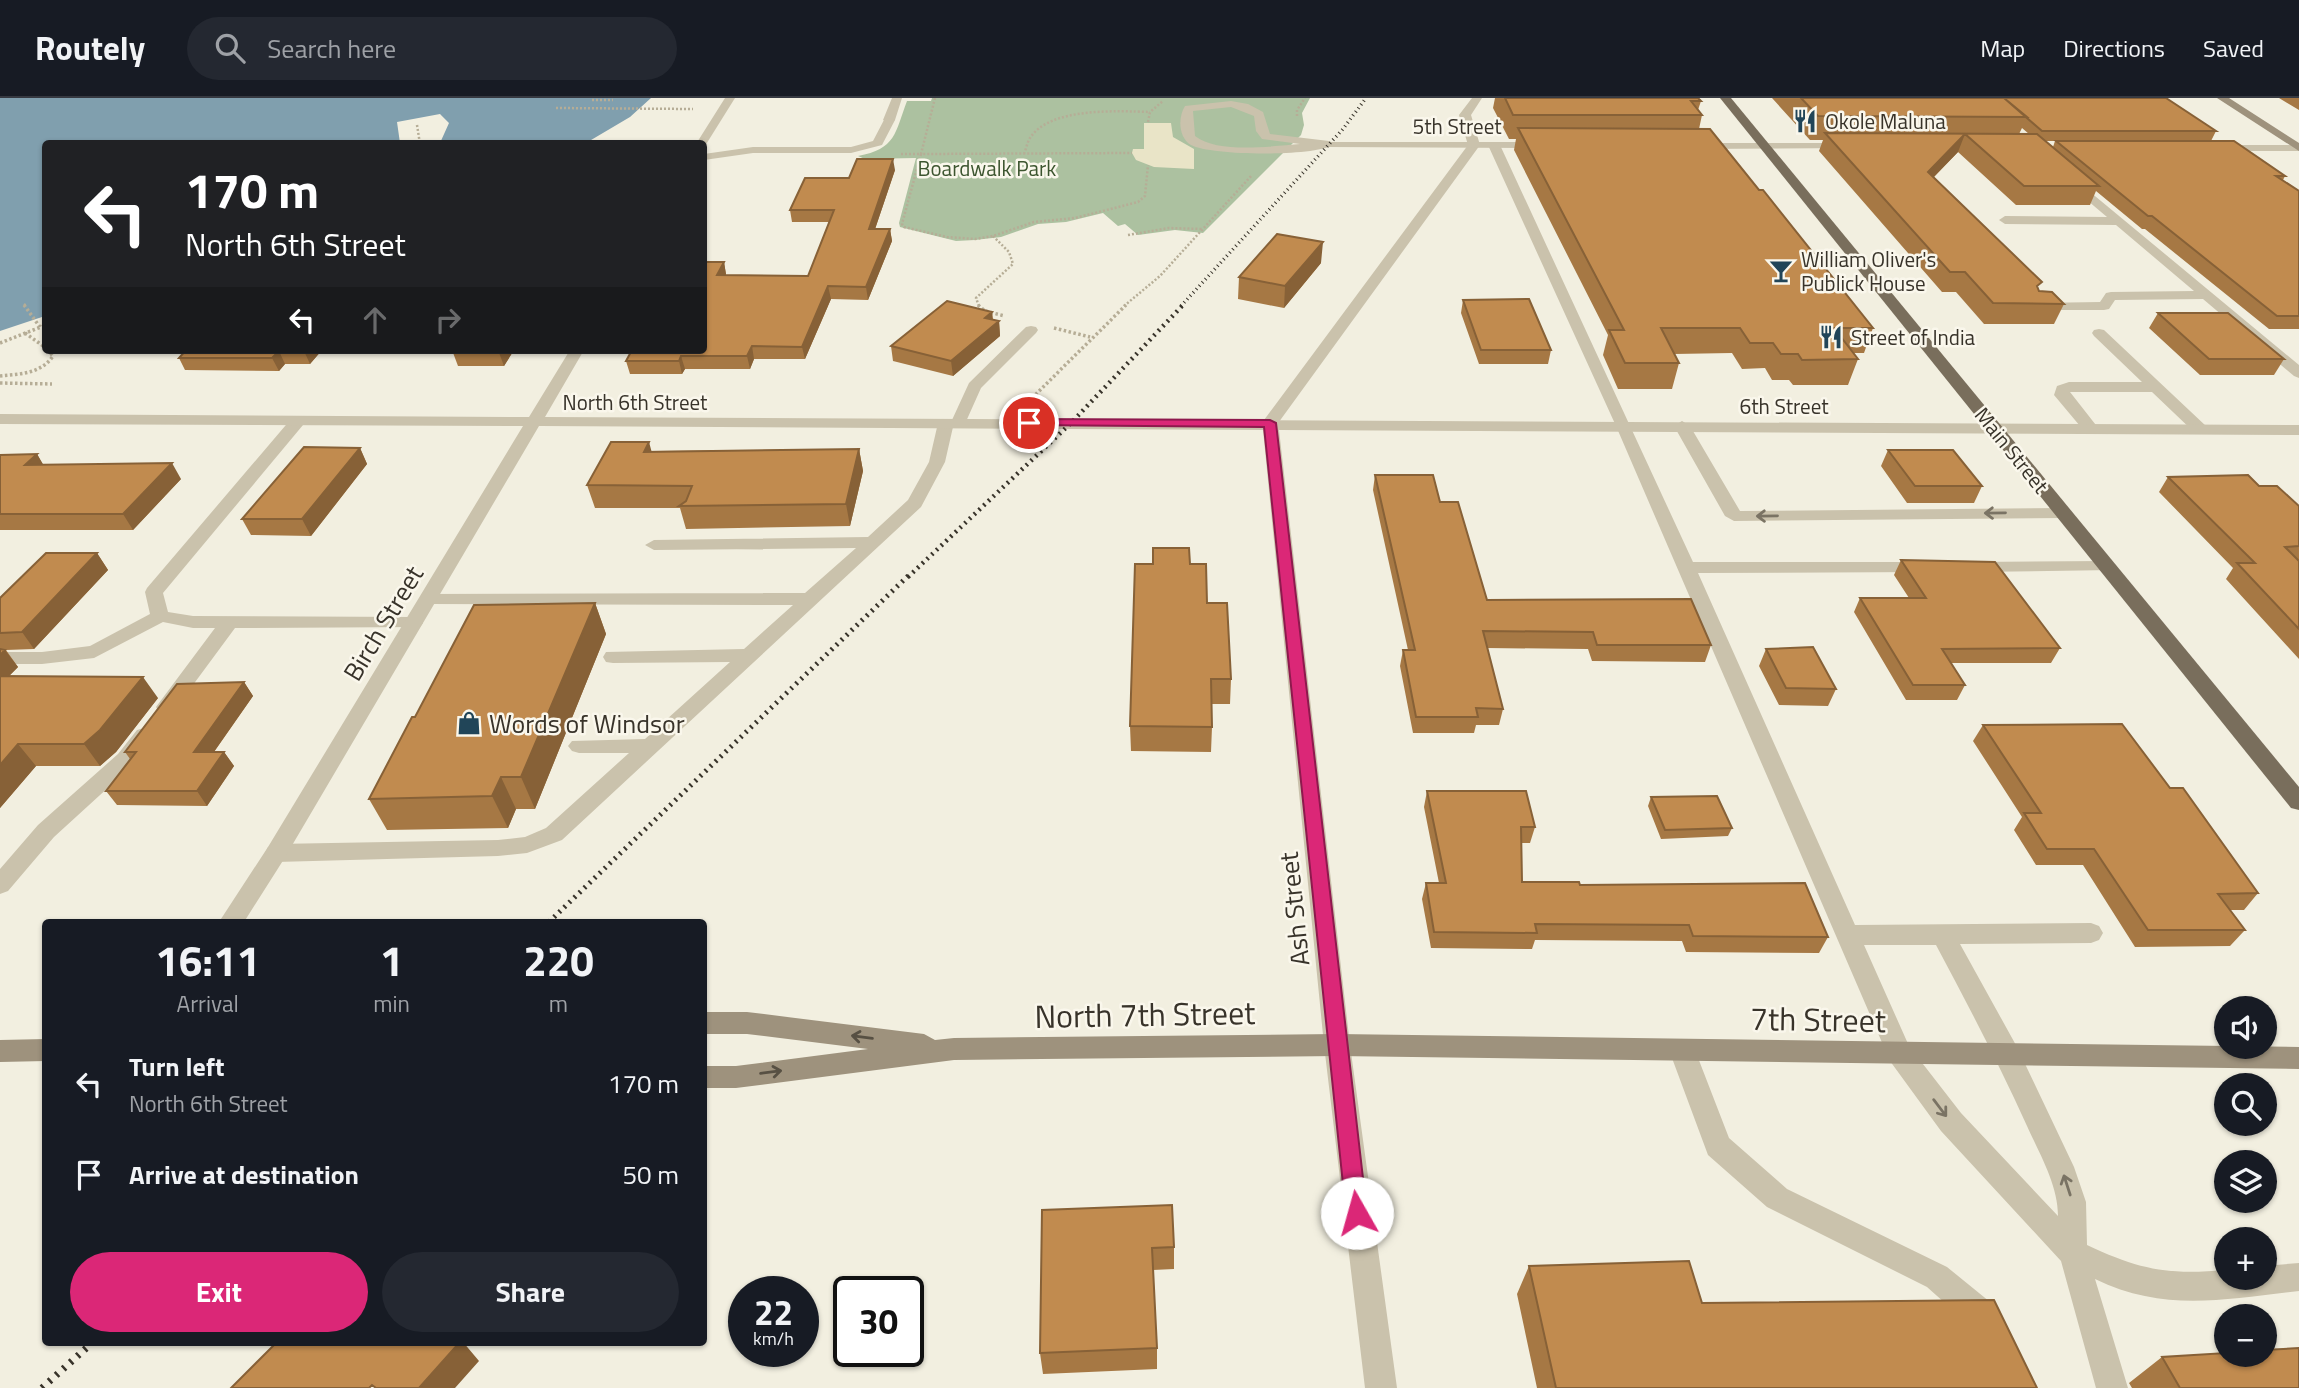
<!DOCTYPE html>
<meta charset="utf-8">
<style>
:root{--surface:#171b24;--page:#242831;--text:#f1f3f6;--muted:#9ea1a6;--line:#363941;--accent:#db2777}
body{margin:0;font-family:"Titillium Web",sans-serif;background:var(--page);color:var(--text);height:100vh;display:flex;flex-direction:column;font-size:26px;white-space:nowrap}
*{box-sizing:border-box;margin:0}
p{font-size:23px;color:var(--muted)}
.icon{flex:none;width:38px;height:38px;fill:none;stroke:currentColor;stroke-width:2;stroke-linecap:round;stroke-linejoin:round}
.map{position:relative;flex:1;overflow:hidden}
.panel{position:absolute;left:42px;top:821px;width:665px;height:427px;display:flex;flex-direction:column;background:var(--surface);border-radius:7px;box-shadow:0 2px 5px #0004}
.panel>*{flex:none}
.top-card{position:absolute;left:42px;top:42px;width:665px;height:214px;border-radius:7px;box-shadow:0 2px 5px #0004;background:#202124;color:#fff;overflow:hidden}
.tools{position:absolute;left:2214px;top:898px;display:grid;gap:14px}
.tools a{display:grid;place-items:center;width:63px;height:63px;border-radius:50%;background:var(--surface);box-shadow:0 2px 5px #0004;font-size:35px}
.speed{position:absolute;left:728px;top:1178px;display:flex;gap:14px;font-size:35px;font-weight:700;text-align:center}
.speed>*{display:grid;place-content:center;width:91px;height:91px;border-radius:50%;background:var(--surface);box-shadow:0 2px 5px #0004;line-height:1}
.speed small{font-size:18px;font-weight:400}
.speed .limit{border:4px solid #111;border-radius:10px;background:#fff;color:#111}
.pin{position:absolute;display:grid;place-items:center;width:60px;height:60px;color:#fff;margin:-30px;border:4px solid #fff;border-radius:50%;box-shadow:0 2px 7px #0007}
.me{position:absolute;width:77px;margin:-38px;rotate:353deg;stroke-linejoin:round;filter:drop-shadow(0 0 5px #0008)}
.turn{display:flex;align-items:center;gap:24px;height:147px;padding:0 28px;font-size:32px}
.turn .icon{width:91px;height:91px;stroke-width:2.5}
.turn b{display:block;font-size:49px;line-height:60px}
.lanes{display:flex;align-items:center;height:66px;padding:0 28px;background:#0003;justify-content:center;gap:35px;direction:ltr}
.lanes .off{opacity:.35}
.eta{display:flex;justify-content:space-evenly;align-items:center;height:119px;text-align:center}
.eta b{font-size:42px;font-weight:700;line-height:49px}
.primary-button{display:flex;gap:14px;margin-top:auto;padding:14px 28px}
.primary-button a{flex:1;height:80px;border-radius:42px;background:var(--accent);color:#fff;font-size:28px;font-weight:700;line-height:80px;text-align:center}
.primary-button a+a{background:var(--page);color:var(--text)}
ul{padding:0;list-style:none}
li{display:flex;align-items:center;gap:21px;height:91px;padding:0 28px}
li div{flex:1}
li b{display:block;font-size:26px}
li em{font-style:normal}
header{display:flex;align-items:center;gap:42px;box-sizing:border-box;height:98px;padding:0 35px;background:var(--surface);border-bottom:2px solid var(--line)}
header strong{font-size:33px}
nav{display:flex;gap:38px;margin-inline-start:auto;font-size:24px}
.search{width:490px;height:63px;background:var(--page);display:flex;align-items:center;gap:18px;box-sizing:border-box;padding:0 24px;border-radius:38px;color:var(--muted);font-size:26px}
.map>svg:first-child{display:block}
.green{fill:#acc1a0}
.plaza{fill:#e9e4c7}
.water{fill:#809fae}
.lines{fill:none;stroke-linecap:round;stroke-linejoin:round}
.path-far1{stroke:#b6ad96;stroke-width:2.5;stroke-dasharray:2 2;stroke-linecap:butt}
.path{stroke:#b6ad96;stroke-width:3.5;stroke-dasharray:2.5 2.5;stroke-linecap:butt}
.lane{fill:#cac2ac;fill-rule:evenodd}
.street{fill:#cac2ac;fill-rule:evenodd}
.secondary{fill:#9e927d;fill-rule:evenodd}
.primary{fill:#796e5c;fill-rule:evenodd}
.rail-far3{stroke:#38332a;stroke-width:3.5;stroke-dasharray:1 3.5;stroke-linecap:butt}
.rail-far2{stroke:#38332a;stroke-width:4.5;stroke-dasharray:2 4.5;stroke-linecap:butt}
.rail-far1{stroke:#38332a;stroke-width:5;stroke-dasharray:2 5;stroke-linecap:butt}
.rail{stroke:#38332a;stroke-width:7;stroke-dasharray:2.5 7;stroke-linecap:butt}
.wall{fill:#a67844;fill-rule:evenodd}
.shaded-wall{fill:#876137}
.building{fill:#c18b4f;stroke:#876137;stroke-width:2}
.oneway{stroke:#7a7364}
.oneway2{stroke:#575043}
.route{fill:#db2777;stroke:#8e194d;stroke-width:2}
.labels{text-anchor:middle;dominant-baseline:central;stroke-width:5;stroke-linejoin:round;paint-order:stroke}
.far-poi-label{font-size:21px;fill:#38332a;stroke:#faf7ec;text-anchor:start}
.far-street-label{font-size:21px;fill:#38332a;stroke:#faf7ec}
.far-park-label{font-size:21px;fill:#3c552f;stroke:#faf7ec}
.street-label{font-size:26px;fill:#38332a;stroke:#faf7ec}
.poi-label{font-size:26px;fill:#38332a;stroke:#faf7ec;text-anchor:start}
.near-street-label{font-size:32px;fill:#38332a;stroke:#faf7ec}
</style>
<header>
<strong>Routely</strong>
<div class="search"><svg class="icon" aria-label="search" viewBox="0 0 24 24"><circle cx="10" cy="10" r="6"/><path d="M15 15l6 6"/></svg>Search here</div>
<nav><a>Map</a><a>Directions</a><a>Saved</a></nav>
</header>
<div class="map">
<svg width="2299" height="1290" viewBox="0 0 2299 1290">
<rect width="100%" height="100%" fill="#f2efe0"/>
<path class="green" d="M932 0H1310L1302 15 1304 27 1301 37 1203 135 1175 132 1138 137 1125 126 1118 128 1103 115 1066 124 1038 126 1001 139 975 142 956 143 900 129 899 125 916 60 865 61 858 58C896 51 895 35 907 3H931Z"/>
<path class="plaza" d="M1144 25H1171L1173 39 1194 51V71L1154 69 1136 62 1132 55 1133 51H1144Z"/>
<path class="water" d="M0 0H651L630 19 586 45H440L449 25 440 16 397 24 400 45 46 46 45 218 0 233Z"/>
<g class="lines">
<path class="path-far1" d="M935 0 921 56 1132 55
M592 2H613
M556 10 693 11
M1297 18V12L1305 0
M1148 24 1150 14 1163 3
M417 27 420 46
M901 56H921L902 126 904 129 947 139 975 141 993 138 1034 124 1075 120 1138 104 1145 98 1148 67
M1024 56C1026 51 1027 45 1030 40 1050 9 1117 13 1150 14
M1128 137 1169 130 1202 131
M24 206 26 208
M979 208 976 200 1013 166 1009 154 993 138
M1124 208 1160 178 1252 77"/>
<path class="path" d="M24 207 40 229
M978 207 985 213 1005 218
M1054 230 1090 239
M25 235 46 250
M0 245 46 227
M0 278C19 276 41 276 53 258L48 252
M0 285 52 286
M1032 300 1126 207"/>
<path class="lane" d="M725 0H735L705 48 704 46H696Z
M892 0H902L895 22 889 25 883 22Z
M1472 0H1482L1471 17 1480 47 1276 328H1264L1262 325 1264 322 1468 47 1459 17Z
M1231 3 1248 6 1263 14 1270 36 1329 43 1335 46C1317 59 1212 58 1191 47 1178 39 1178 19 1185 8ZM1231 9 1254 18 1256 33 1262 41 1300 46C1273 48 1217 56 1195 38L1193 13Z
M1490 45 1500 47 1693 464H1926L1935 469 1926 474 1698 475 1855 827 2091 825 2099 828 2103 835 2099 842 2091 845 1960 846 2017 949 2074 1069 2086 1104 2087 1147C2140 1172 2168 1177 2226 1172V1180H2264V1168L2299 1165V1193C2225 1201 2165 1215 2095 1181L2128 1290H2096L2061 1163 1941 1033 1890 963 1616 328 1488 47ZM1864 847H1936C1968 907 1999 966 2027 1028 2040 1057 2058 1087 2058 1118L1961 1015 1909 948Z
M2072 79 2299 267V280L2294 278 2203 201 2115 202 2109 211 2104 212H2032L2030 209 2037 205 2100 204 2106 195 2111 194 2194 193 2116 127 2005 126 1999 122 2005 118 2107 119 2068 86V80Z
M1031 228 1036 229 1038 232 1036 235 981 290 964 328 953 329 945 364 921 409 562 742 527 755 498 758 276 764 268 761 265 755 268 749 276 746 498 742 525 739 546 730 629 655H579L572 653 568 648 572 643 645 641 730 564 613 565 606 564 603 559 606 554 744 551 793 507 429 506 420 500 422 496 805 495 856 450 654 452 645 447 654 442 868 439 908 402 929 364 938 325 940 322H952L969 285 1026 229Z
M2099 231 2104 232 2207 329 2209 332 2207 335H2195L2152 294H2070L2099 331 2097 334H2085L2054 297 2057 288 2069 284H2142L2094 238 2092 235 2094 232Z
M297 319 305 324 303 327 163 495 168 514 193 518 413 519 420 521 423 525 420 529 235 530 173 614H159L156 609 215 530H193L163 524 94 560 42 566H0V554H42L90 548 150 516 145 494 147 490 291 321Z
M1682 323 1690 328 1740 413 2063 410 2072 415 2063 420 1734 423 1725 418 1674 328Z
M2107 463 2116 468 2113 472 1973 474 1964 469 1973 464Z
M144 630 151 632 154 637 134 666 54 739 8 793 0 796V771L38 727 118 656 137 632Z
M1682 941 1691 944 1695 952 1729 1040 1787 1091 1947 1169 1995 1208 1999 1219 1995 1230 1984 1234 1973 1230 1927 1189 1767 1109 1708 1057 1669 952 1673 944Z"/>
<path class="street" d="M885 20 895 22 882 47 851 55H753L704 62V56L753 49H851L873 43Z
M1325 44H1544L1550 47 1544 50 1329 49 1325 48Z
M1849 45 1853 46V50L1695 51 1689 48 1695 45Z
M2299 47V53H2217L2211 50 2217 47Z
M570 252H584L545 319 2299 327V337L1279 332 1350 947 1397 1290H1365L1324 947 1263 332 539 328 284 761 244 824H219L268 749 523 328 0 326V316L529 319Z"/>
<path class="secondary" d="M2217 0H2229L2299 45V53Z
M704 914H747L924 936 935 942 954 940 1337 936 2299 949V971L1337 958 954 962 736 990H704V968H736L868 951 747 936H704Z
M46 941V963L0 964V942Z"/>
<path class="primary" d="M1720 0H1731L2299 689V712L2291 710Z"/>
<path class="rail-far3" d="M1181 208 1343 31 1366 0"/>
<path class="rail-far2" d="M908 479 1071 325 1183 207"/>
<path class="rail-far1" d="M549 824 909 477"/>
<path class="rail" d="M42 1290 93 1244"/>
</g>
<path class="wall" d="M1495 0H1698L1701 3 1698 12 1702 17 1699 31 1759 92 1873 230 1864 255H1854L1858 261 1848 287H1793L1789 282H1772L1765 270 1742 271 1732 255 1674 256 1679 265 1672 291H1618L1603 257 1608 237 1514 52 1516 41H1509L1493 10Z
M1772 0H2166L2216 33 2211 43 2285 78 2283 82 2299 93V231H2269L2145 131H2142L2096 93 2090 107H2016L1958 54 1934 79 2039 193 2064 206 2054 226H1984L1956 194H1942L1819 53 1823 42H1810ZM2022 30 2029 36H2019ZM2045 43H2055L2053 49Z
M2279 0H2299V12Z
M895 72 875 131H890L892 143 868 202 831 201 805 261H754L750 271H685L682 276H630L626 263 724 164 726 177 808 178 829 124H792L790 112 849 80Z
M1321 165 1284 210 1238 201 1239 179Z
M1463 202 1551 252 1548 266H1479L1461 215Z
M992 214 993 222 999 223 1000 238 953 278 893 263 891 248Z
M2158 215 2284 261 2274 277H2200L2149 230Z
M186 252H322L310 266H285L279 273 185 272 179 260Z
M452 252H514L504 268H458Z
M360 350 367 366 311 438 251 437 242 421Z
M859 351 863 373 850 428 686 431 680 410H595L587 387 652 353Z
M1888 352 1982 388 1974 405H1907L1881 368Z
M37 356 43 367 181 381 133 432H0V357Z
M1375 377 1440 404 1487 502 1711 547 1705 564 1592 563 1588 551 1487 550 1503 611 1499 627H1476L1474 635H1413L1400 568 1403 552H1408L1373 392Z
M2168 379 2259 388 2299 408V561L2226 481 2233 470 2159 394Z
M97 455 108 472 34 551 6 552 18 569 9 578 158 600 116 654 100 668H36L0 710V500Z
M1901 462 2060 550 2051 565H1951L1965 587 1957 602H1906L1854 514 1860 500H1909L1894 477Z
M1190 466 1207 505 1231 581 1230 606H1212V629L1211 654 1131 653 1130 628Z
M595 505 606 536 535 711H516L508 730 387 732 369 701 415 619Z
M1766 551 1836 591 1828 608 1779 607 1759 568Z
M244 584 253 598 214 654H224L234 668 207 708 117 707 106 693 130 661 125 654Z
M1983 627 2170 690 2258 795 2244 812H2230L2245 832 2230 848 2135 849 2083 767H2036L2014 732 2022 719 1973 643Z
M1427 693 1535 729 1530 745H1521L1522 784 1580 787 1828 839 1819 855 1686 854 1682 843 1535 842 1532 851 1431 850 1422 801 1426 785H1439L1424 709Z
M1651 699 1732 730 1728 738 1661 741 1648 708Z
M1042 1112 1174 1149V1171L1153 1172 1157 1250V1271L1043 1276 1040 1255Z
M1529 1168 1702 1205 2037 1290H1537L1517 1196Z
M2162 1259 2299 1290H2132L2129 1285Z"/>
<path class="shaded-wall" d="M1965 36 1958 54 1921 92 1928 74Z
M893 61 895 72 871 143 869 131Z
M890 131 892 143 868 202 866 189Z
M1323 144 1321 165 1284 210 1285 188Z
M724 164 726 176 720 190 717 177Z
M828 188 831 201 805 261 802 249Z
M992 214 993 227 999 223 1000 238 953 278 951 263 985 220Z
M752 248 754 261 750 271 747 258Z
M305 252H322L310 266 304 253Z
M498 252H514L504 268Z
M279 253 285 266 279 273 272 260Z
M681 258 685 271 682 276 679 263Z
M649 344 655 366 644 354Z
M360 350 367 366 311 438 302 421Z
M859 351 863 373 850 428 846 406Z
M37 356 47 373 25 367Z
M172 365 181 381 133 432 123 416Z
M97 455 108 472 34 551 22 534Z
M595 505 606 536 535 711 521 679Z
M5 552 18 569 9 578 0 596V557Z
M143 579 158 600 116 654 100 668 84 646Z
M244 584 253 598 204 668 194 654Z
M18 646 36 668 0 710V667Z
M224 654 234 668 207 708 197 693Z
M501 679 516 711 508 730 492 698Z
M460 1244H463L479 1263 455 1290H419Z"/>
<path class="building" d="M1505 0H1698L1701 3H1691L1702 17H1513Z
M1801 0H2004L2027 19 1818 18Z
M2004 0H2166L2216 33H2042Z
M1518 30 1710 31 1759 92H1763L1873 230H1834L1858 261 1802 262 1798 256H1781L1773 245H1750L1740 230H1661L1679 265H1625L1609 232H1624Z
M1825 35 2037 36 2099 88H2024L1965 36 1928 74 2042 184 2037 188 2039 193 2052 194 2064 206 1993 205 1965 174H1950Z
M2056 43H2234L2285 78H2276L2299 93V218H2277L2152 118H2148Z
M857 61H893L869 131H890L866 189 828 188 802 249 752 248 747 258H681L679 263H626L632 252H704V164H724L717 177 808 178 834 112H790L805 80H849Z
M1277 136 1323 144 1285 188 1239 179Z
M1529 201 1551 252H1481L1463 202Z
M947 203 992 214 985 220 999 223 951 263 891 248Z
M2158 215H2228L2284 261H2209Z
M186 252H305L304 253H279L272 260H179Z
M611 344H649L644 354 859 351 846 406 679 408 686 403 692 388 587 387Z
M304 349 360 350 302 421H242Z
M1888 352H1953L1982 388H1915Z
M37 356 25 367 172 365 123 416H0V357Z
M1375 377H1433L1440 404H1458L1487 502 1691 501 1711 547H1597L1593 534 1483 533 1503 611 1476 610 1478 619H1416L1403 552H1415Z
M2248 377 2259 388H2277L2299 408V448L2285 449 2299 463V531L2237 465H2255L2168 379Z
M1153 450H1189L1190 466H1206L1207 505H1227L1231 581H1211L1212 629 1130 628 1135 466H1153Z
M46 455H97L22 534 0 535V500Z
M1901 462 1995 464 2060 550 1942 551 1965 587H1913L1860 500H1926Z
M595 505 521 679H501L492 698 369 701 412 619H415L474 507Z
M1813 549 1836 591 1786 590 1766 551Z
M0 551 5 552 0 557Z
M0 578 143 579 100 632 84 646H18L0 667Z
M244 584 194 654H224L197 693H106L136 654H125L177 586Z
M2122 626 2170 690H2183L2258 795 2218 796 2245 832H2148L2094 751H2047L2024 715H2041L1983 627Z
M1427 693H1526L1535 729H1521L1522 784H1579L1580 787 1805 785 1828 839 1693 838 1689 827 1535 826 1537 835 1434 834 1426 785H1446Z
M1717 698 1732 730 1665 732 1651 699Z
M1172 1107 1174 1149 1152 1150 1157 1250 1040 1255 1042 1112Z
M1689 1163 1702 1205 1994 1202 2037 1290H1556L1529 1168Z
M277 1244H460L419 1290H376L372 1287 369 1290H231Z
M2299 1250V1290H2180L2162 1259 2226 1255V1256H2264V1252Z"/>
<defs><path id="oneway-shaft" d="M-6 0H5M1.5-3L5.5 0L1.5 3" fill="none" stroke-width="1.6" stroke-linecap="round" stroke-linejoin="round" transform="scale(1.75)"/></defs>
<g class="oneway">
<use href="#oneway-shaft" transform="translate(1995 415) rotate(179)"/>
<use href="#oneway-shaft" transform="translate(1767 418) rotate(179)"/>
<use href="#oneway-shaft" transform="translate(1940 1010) rotate(53)"/>
<use href="#oneway-shaft" transform="translate(2067 1087) rotate(-108)"/>
</g>
<g class="oneway2">
<use href="#oneway-shaft" transform="translate(862 939) rotate(-173)"/>
<use href="#oneway-shaft" transform="translate(771 974) rotate(-7)"/>
</g>
<path class="route" d="M1029 321 1270 322 1276 325 1367 1115 1364 1123 1357 1126 1349 1123 1346 1115 1264 329 1025 327V322Z"/>
<defs>
<g id="restaurant-bare" transform="scale(1.89)"><path d="M-5-6h1v4h1v-4h1v4h1v-4h1v5L-1.5 .5V6h-2V.5L-5-1ZM5-6V6H3V1.5H1.5Q1.5-4 5-6Z" fill="#214558" stroke="#faf7ec" stroke-width="2.5" paint-order="stroke"/></g>
<g id="bar-bare" transform="scale(1.89)"><path d="M-6-5H6L.8 .8V4.5H3.5V6h-7V4.5H-.8V.8Z" fill="#214558" stroke="#faf7ec" stroke-width="2.5" paint-order="stroke"/></g>
<g id="shop-bare" transform="scale(1.89)"><path d="M-5-2.5h2.3a2.7 3.5 0 0 1 5.4 0H5L5.5 6h-11ZM-1.5-2.5h3a1.5 2.3 0 0 0-3 0Z" fill="#214558" stroke="#faf7ec" stroke-width="2.5" paint-order="stroke"/></g>
</defs>
<g fill-rule="evenodd">
<use href="#restaurant-bare" x="1805" y="23"/>
<use href="#bar-bare" x="1781" y="173"/>
<use href="#restaurant-bare" x="1831" y="239"/>
<use href="#shop-bare" x="469" y="625"/>
</g>
<g class="labels">
<g class="far-poi-label">
<text x="1825" y="23">Okole Maluna</text>
<text x="1801" y="161">William Oliver's<tspan x="1801" dy="24">Publick House</tspan></text>
<text x="1851" y="239">Street of India</text>
</g>
<g class="far-street-label">
<text x="1457" y="28">5th Street</text>
<text x="635" y="304">North 6th Street</text>
<text x="1784" y="308">6th Street</text>
<text transform="translate(2012 352) rotate(51)">Main Street</text>
</g>
<g class="far-park-label">
<text x="987" y="70">Boardwalk Park</text>
</g>
<g class="street-label">
<text transform="translate(383 525) rotate(-59)">Birch Street</text>
<text transform="translate(1294 811) rotate(-96)">Ash Street</text>
</g>
<g class="poi-label">
<text x="489" y="625">Words of Windsor</text>
</g>
<g class="near-street-label">
<text transform="translate(1145 916) rotate(-1)">North 7th Street</text>
<text transform="translate(1818 921) rotate(1)">7th Street</text>
</g>
</g>
</svg>
<div class="tools">
<a><svg class="icon" aria-label="sound" viewBox="0 0 24 24"><path d="M4 9h4l5-4v14l-5-4H4zM17 9q2 3 0 6"/></svg></a>
<a><svg class="icon" aria-label="search" viewBox="0 0 24 24"><circle cx="10" cy="10" r="6"/><path d="M15 15l6 6"/></svg></a>
<a><svg class="icon" aria-label="layers" viewBox="0 0 24 24"><path d="M12 4l9 5-9 5-9-5zM3 14l9 5 9-5"/></svg></a>
<a>+</a>
<a>−</a>
</div>
<div class="speed"><div>22<small>km/h</small></div><div class="limit">30</div></div>
<div class="pin" style="left:1029px;top:325px;background:#d93025"><svg class="icon" aria-label="arrive" viewBox="0 0 24 24"><path d="M6 21V4h12l-3 4 3 4H6"/></svg></div>
<svg class="me" style="left:1357px;top:1115px" viewBox="-20 -20 40 40"><circle r="19" fill="#fff"/><path d="M0-13L10 11 0 6-10 11z" fill="#db2777"/></svg>
<div class="top-card">
<div class="turn"><svg class="icon" aria-label="left" viewBox="0 0 24 24"><path d="M17 20v-9H6M10 6l-5 5 5 5"/></svg><div><b>170 m</b>North 6th Street</div></div>
<div class="lanes"><svg class="icon" aria-label="left" viewBox="0 0 24 24"><path d="M17 20v-9H6M10 6l-5 5 5 5"/></svg><svg class="icon off" aria-label="ahead" viewBox="0 0 24 24"><path d="M12 20V5M6 11l6-6 6 6"/></svg><svg class="icon off" aria-label="right" viewBox="0 0 24 24"><path d="M7 20v-9h11M14 6l5 5-5 5"/></svg></div>
</div>
<section class="panel">
<div class="eta">
<div><b>16:11</b><p>Arrival</p></div>
<div><b>1</b><p>min</p></div>
<div><b>220</b><p>m</p></div>
</div>
<ul>
<li><svg class="icon" aria-label="left" viewBox="0 0 24 24"><path d="M17 20v-9H6M10 6l-5 5 5 5"/></svg><div><b>Turn left</b><p>North 6th Street</p></div><em>170 m</em></li>
<li><svg class="icon" aria-label="arrive" viewBox="0 0 24 24"><path d="M6 21V4h12l-3 4 3 4H6"/></svg><div><b>Arrive at destination</b></div><em>50 m</em></li>
</ul>
<div class="primary-button"><a>Exit</a><a>Share</a></div>
</section>
</div>
